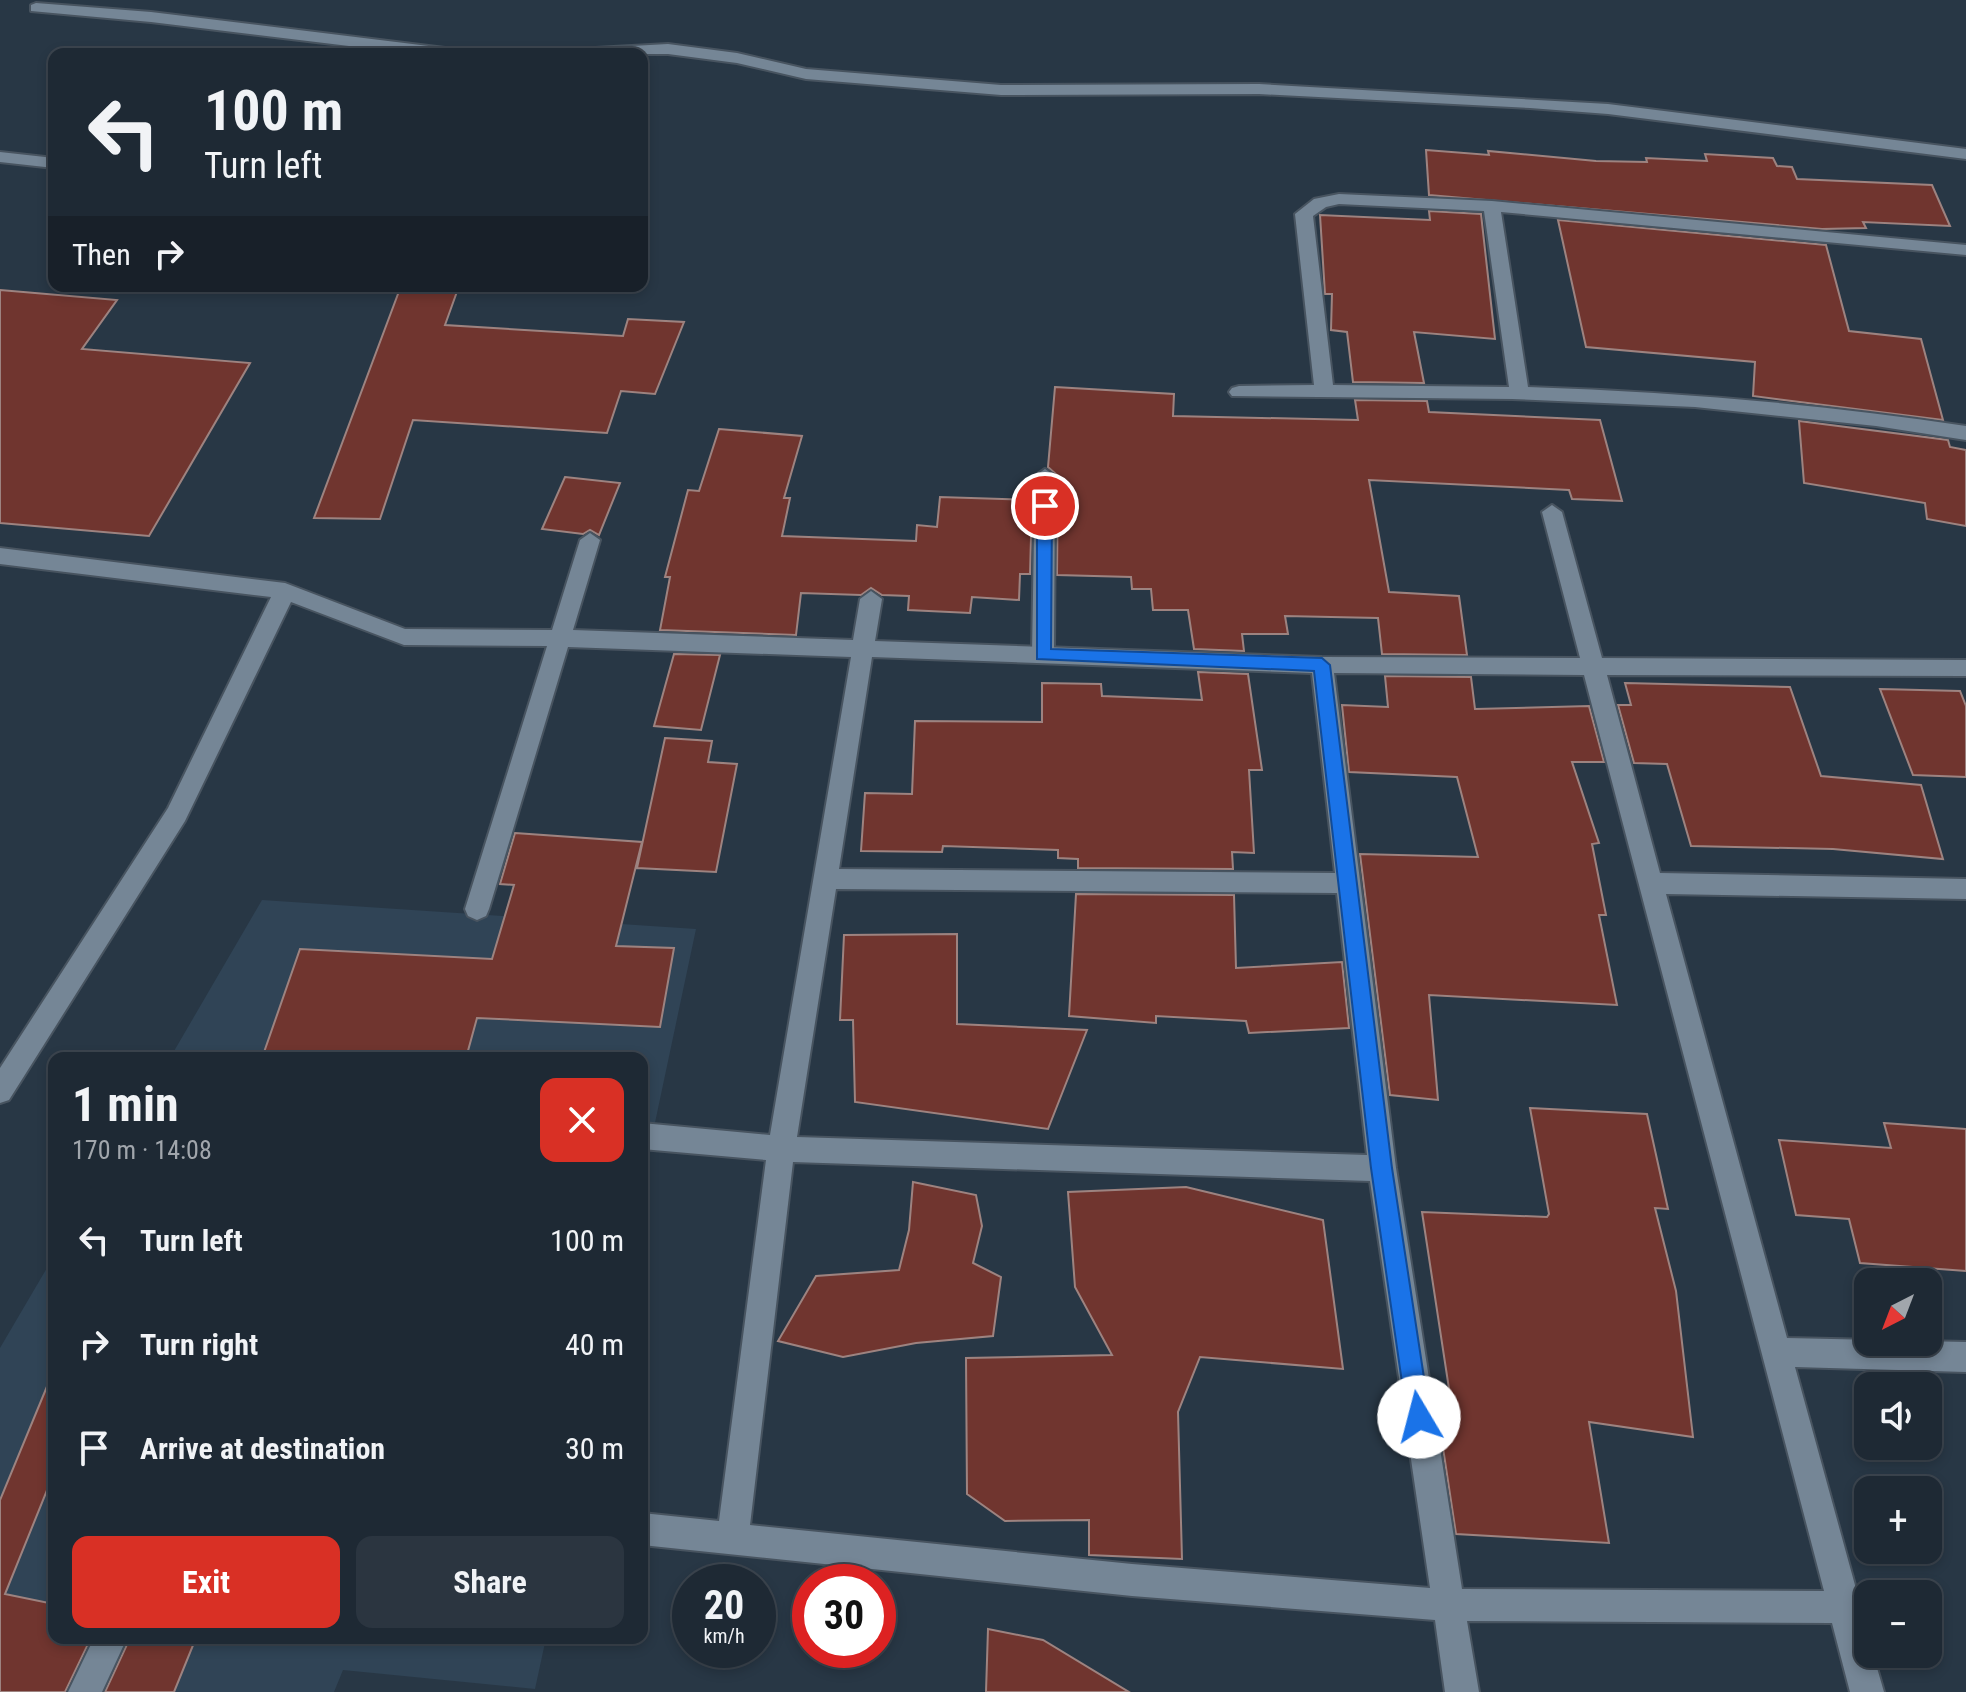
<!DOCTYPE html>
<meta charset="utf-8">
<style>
:root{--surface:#1e2934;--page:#2b3540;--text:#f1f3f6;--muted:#a1a6ac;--line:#3c454f;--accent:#d93025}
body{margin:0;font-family:"Roboto Condensed",sans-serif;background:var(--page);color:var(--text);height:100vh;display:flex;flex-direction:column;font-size:30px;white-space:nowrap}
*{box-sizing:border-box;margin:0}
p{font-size:26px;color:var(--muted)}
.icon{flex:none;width:44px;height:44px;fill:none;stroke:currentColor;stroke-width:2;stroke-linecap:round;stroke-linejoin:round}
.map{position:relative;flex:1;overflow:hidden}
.side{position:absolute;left:48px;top:1052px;width:600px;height:592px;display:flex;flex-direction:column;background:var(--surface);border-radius:16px;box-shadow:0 4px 12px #0003,0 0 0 2px var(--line)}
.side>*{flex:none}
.hud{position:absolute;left:48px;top:48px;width:600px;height:244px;border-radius:16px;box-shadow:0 4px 12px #0003,0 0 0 2px var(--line);background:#1e2934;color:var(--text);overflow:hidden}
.needle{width:52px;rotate:222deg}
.tools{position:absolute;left:1854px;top:1268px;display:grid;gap:16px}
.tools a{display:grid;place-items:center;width:88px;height:88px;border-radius:16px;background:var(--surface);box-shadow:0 4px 12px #0003,0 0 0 2px var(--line);font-size:40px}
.speed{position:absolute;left:672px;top:1564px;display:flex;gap:16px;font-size:40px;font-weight:700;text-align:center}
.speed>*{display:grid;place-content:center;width:104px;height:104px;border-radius:50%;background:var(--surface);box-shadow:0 4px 12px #0003,0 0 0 2px var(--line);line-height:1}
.speed small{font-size:20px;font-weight:400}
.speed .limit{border:12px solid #d22;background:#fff;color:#111}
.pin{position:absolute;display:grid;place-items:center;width:68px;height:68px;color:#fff;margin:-34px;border:4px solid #fff;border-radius:50%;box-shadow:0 2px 8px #0007}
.me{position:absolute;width:88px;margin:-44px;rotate:352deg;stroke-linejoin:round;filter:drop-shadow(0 0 6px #0008)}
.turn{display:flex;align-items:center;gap:28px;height:168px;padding:0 24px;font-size:36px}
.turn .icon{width:104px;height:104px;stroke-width:2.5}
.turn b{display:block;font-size:56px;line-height:68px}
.then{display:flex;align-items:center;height:76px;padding:0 24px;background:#0003;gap:16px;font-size:30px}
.round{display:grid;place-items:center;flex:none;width:84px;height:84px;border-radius:16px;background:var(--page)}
.summary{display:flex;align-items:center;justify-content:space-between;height:136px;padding:0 24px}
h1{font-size:48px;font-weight:700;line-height:60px}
.primary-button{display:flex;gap:16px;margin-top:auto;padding:16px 24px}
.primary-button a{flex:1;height:92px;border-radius:16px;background:var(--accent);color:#fff;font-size:32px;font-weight:700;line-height:92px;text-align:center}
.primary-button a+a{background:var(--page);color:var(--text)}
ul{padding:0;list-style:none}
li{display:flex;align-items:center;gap:24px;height:104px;padding:0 24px}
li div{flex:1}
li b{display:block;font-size:30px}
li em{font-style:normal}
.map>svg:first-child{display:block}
.built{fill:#304456}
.building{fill:#70352f;stroke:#9d8380;stroke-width:2}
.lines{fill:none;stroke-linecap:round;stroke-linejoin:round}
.service-casing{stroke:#485460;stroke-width:4}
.minor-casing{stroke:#485460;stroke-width:4}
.service{fill:#758696;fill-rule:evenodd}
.minor{fill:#758696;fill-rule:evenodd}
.route{fill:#1a73e8;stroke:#114b97;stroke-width:2}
</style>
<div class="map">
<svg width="1966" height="1692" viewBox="0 0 1966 1692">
<rect width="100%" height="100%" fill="#283745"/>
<path class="built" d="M262 900 696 929 642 1184V1058H170Z
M54 1256V1638H546L535 1689 343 1670 334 1692H0V1348Z"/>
<path class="building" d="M1426 150 1489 155 1488 151 1596 161 1647 162 1646 158 1707 161 1705 154 1773 158 1777 166 1792 167 1797 179 1932 185 1950 226 1863 222 1866 228 1822 229 1429 195Z
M1429 211 1481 214 1495 339 1414 332 1424 383 1353 382 1347 332 1331 330 1332 294H1325L1320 215 1430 220Z
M1558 220 1826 245 1849 331 1921 339 1943 420 1753 396 1755 362 1586 347Z
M401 286H459L445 325 623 336 628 319 684 322 655 394 621 391 607 433 413 420 380 519 314 518Z
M0 290 117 300 82 349 250 363 149 536 0 523Z
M1055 387 1174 394 1173 416 1358 420 1355 400 1427 401 1429 412 1600 420 1622 501 1572 499 1569 490 1369 480 1389 592 1459 596 1467 655 1382 654 1378 618 1285 616 1288 634H1242L1244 651 1194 649 1188 610H1153L1151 589H1132L1131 577 1057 575 1058 476 1048 467Z
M1799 421 1948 440 1950 447 1966 450V526L1927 519 1925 503 1804 483Z
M719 429 802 436 784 498H790L782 536 916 541 917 525 937 527 940 497 1032 500 1030 574H1020L1019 600 972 597 970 613 908 610 909 596 882 595 871 588 861 595 801 593 796 635 660 630 670 577H665L688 490 699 491Z
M565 477 620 483 599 535 590 530 583 534 542 529Z
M674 654 720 655 701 730 654 726Z
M1198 672 1248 674 1262 770H1249L1254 853 1232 852 1233 869 1078 868V859L1058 858V850L943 846 942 852 861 851 865 793 912 794 915 721 1042 722V683L1101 684 1102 696 1202 700Z
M1385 676 1471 677 1475 709 1589 706 1604 762H1572L1599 843 1592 844 1606 915H1599L1617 1005 1429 995 1438 1100 1390 1095 1360 854 1478 857 1457 777 1349 772 1342 705 1388 707Z
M1625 683 1790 687 1821 776 1921 785 1943 859 1833 849 1691 846 1667 764 1634 763 1618 705H1631Z
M1880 689 1960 691 1966 706V777L1913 775Z
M665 738 712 741 708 762 737 764 716 872 637 868Z
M515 833 642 842 616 946 674 948 660 1027 477 1018 466 1058H262L300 949 492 959 514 885 500 884Z
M1076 894 1234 895 1236 968 1342 962 1349 1028 1249 1033 1246 1021 1156 1016V1023L1069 1016Z
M957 934V1024L1087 1030 1048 1129 855 1102 853 1020H840L844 935Z
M1530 1108 1647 1114 1668 1209 1655 1208 1676 1291 1693 1437 1589 1422 1609 1543 1456 1534 1440 1428H1455L1422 1212 1547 1217 1549 1214Z
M1884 1123 1966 1129V1271L1860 1263 1849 1219 1796 1215 1779 1140 1891 1148Z
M913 1182 976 1195 982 1226 973 1263 1001 1277 993 1336 916 1343 843 1357 778 1341 816 1276 899 1270 909 1230Z
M1186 1187 1323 1220 1343 1369 1200 1357 1178 1412 1182 1559 1089 1555V1520L1005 1521 967 1494 966 1358 1112 1355 1075 1287 1068 1192Z
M53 1372 54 1473 5 1594 54 1604V1638H91L65 1692H0V1500Z
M988 1629 1043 1640 1129 1692H986Z
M130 1638H196L174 1692H105Z"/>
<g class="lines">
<g class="service-casing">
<path id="service" d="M36 3 151 12 453 49 461 54H415L151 22 31 11V5Z
M668 44 737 53 806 69 1001 85 1259 84 1608 104 1966 149V159L1608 114 1530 108 1259 94 1001 95 806 79 737 63 668 54H569L577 49Z
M0 152 54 158V168L0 162Z
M1045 469 1055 476 1054 655 1043 663 1032 655 1035 476Z"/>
</g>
<g class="minor-casing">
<path id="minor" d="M1339 194 1492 201 1966 245V255L1501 212 1528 387C1675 392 1820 404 1966 426V440L1876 426 1695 407 1512 399 1232 396 1229 392 1232 388 1239 386 1314 385 1295 214 1314 199ZM1339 204 1484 211 1509 387 1333 385 1313 216 1326 207Z
M1552 505 1562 512 1602 658 1966 660V676L1607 675 1660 873 1966 879V899L1666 894 1787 1338 1966 1342V1372L1795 1367 1861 1607 1868 1654H1873L1884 1692H1850L1832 1623 1467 1621 1479 1692H1445L1435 1620 1132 1596 642 1545V1513L719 1521 766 1160 642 1149V1123L770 1135 851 657 568 647 489 909 486 916 477 920 468 916 465 909 547 646 404 645 291 602 185 821 9 1100 0 1103V1068L168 808 271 597 0 564V548L285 583 405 629 552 630 580 540 590 533 600 540 573 630 853 640 860 599 871 591 882 599 875 641 1322 657 1580 658 1542 512ZM872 657 1312 673 1335 873 839 869ZM1334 673 1584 675 1824 1591 1462 1589 1396 1168ZM836 889 1337 893 1367 1155 797 1137ZM793 1162 1370 1181 1430 1588 1132 1564 750 1525Z
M94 1638H127L102 1692H68Z"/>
</g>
<use href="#service" class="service"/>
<use href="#minor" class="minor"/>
</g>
<path class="route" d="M1045 501 1052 506 1051 649 1322 658 1330 665 1392 1168 1430 1417 1427 1425 1419 1429 1411 1425 1407 1417 1371 1168 1314 671 1037 659V506Z"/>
</svg>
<div class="tools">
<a><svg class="needle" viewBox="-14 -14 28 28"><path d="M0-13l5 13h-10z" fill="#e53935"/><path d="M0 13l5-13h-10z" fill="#a1a6ac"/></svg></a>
<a><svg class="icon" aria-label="sound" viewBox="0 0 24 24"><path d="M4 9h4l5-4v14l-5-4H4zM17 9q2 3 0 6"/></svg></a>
<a>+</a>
<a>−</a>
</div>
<div class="speed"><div>20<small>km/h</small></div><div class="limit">30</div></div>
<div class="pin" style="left:1045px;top:506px;background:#d93025"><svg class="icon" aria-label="arrive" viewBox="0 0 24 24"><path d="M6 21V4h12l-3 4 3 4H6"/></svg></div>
<svg class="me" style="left:1419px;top:1417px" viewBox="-20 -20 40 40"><circle r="19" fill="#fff"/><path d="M0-13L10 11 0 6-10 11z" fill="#1a73e8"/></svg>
<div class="hud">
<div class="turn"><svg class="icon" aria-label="left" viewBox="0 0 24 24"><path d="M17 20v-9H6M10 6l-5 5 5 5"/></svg><div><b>100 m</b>Turn left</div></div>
<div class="then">Then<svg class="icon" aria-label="right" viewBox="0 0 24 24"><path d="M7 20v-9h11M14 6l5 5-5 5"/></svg></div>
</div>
<section class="side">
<div class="summary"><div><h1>1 min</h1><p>170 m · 14:08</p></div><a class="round" style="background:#d93025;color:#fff"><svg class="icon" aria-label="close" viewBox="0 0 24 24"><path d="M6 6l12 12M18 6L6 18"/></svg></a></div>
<ul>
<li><svg class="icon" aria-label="left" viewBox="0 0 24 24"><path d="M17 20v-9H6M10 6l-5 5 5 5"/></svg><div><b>Turn left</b></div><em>100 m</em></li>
<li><svg class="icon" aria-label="right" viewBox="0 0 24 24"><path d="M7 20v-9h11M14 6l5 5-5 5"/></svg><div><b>Turn right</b></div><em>40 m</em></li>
<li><svg class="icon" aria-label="arrive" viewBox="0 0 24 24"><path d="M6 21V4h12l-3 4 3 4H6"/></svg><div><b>Arrive at destination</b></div><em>30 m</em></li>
</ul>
<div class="primary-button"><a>Exit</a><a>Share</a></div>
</section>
</div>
